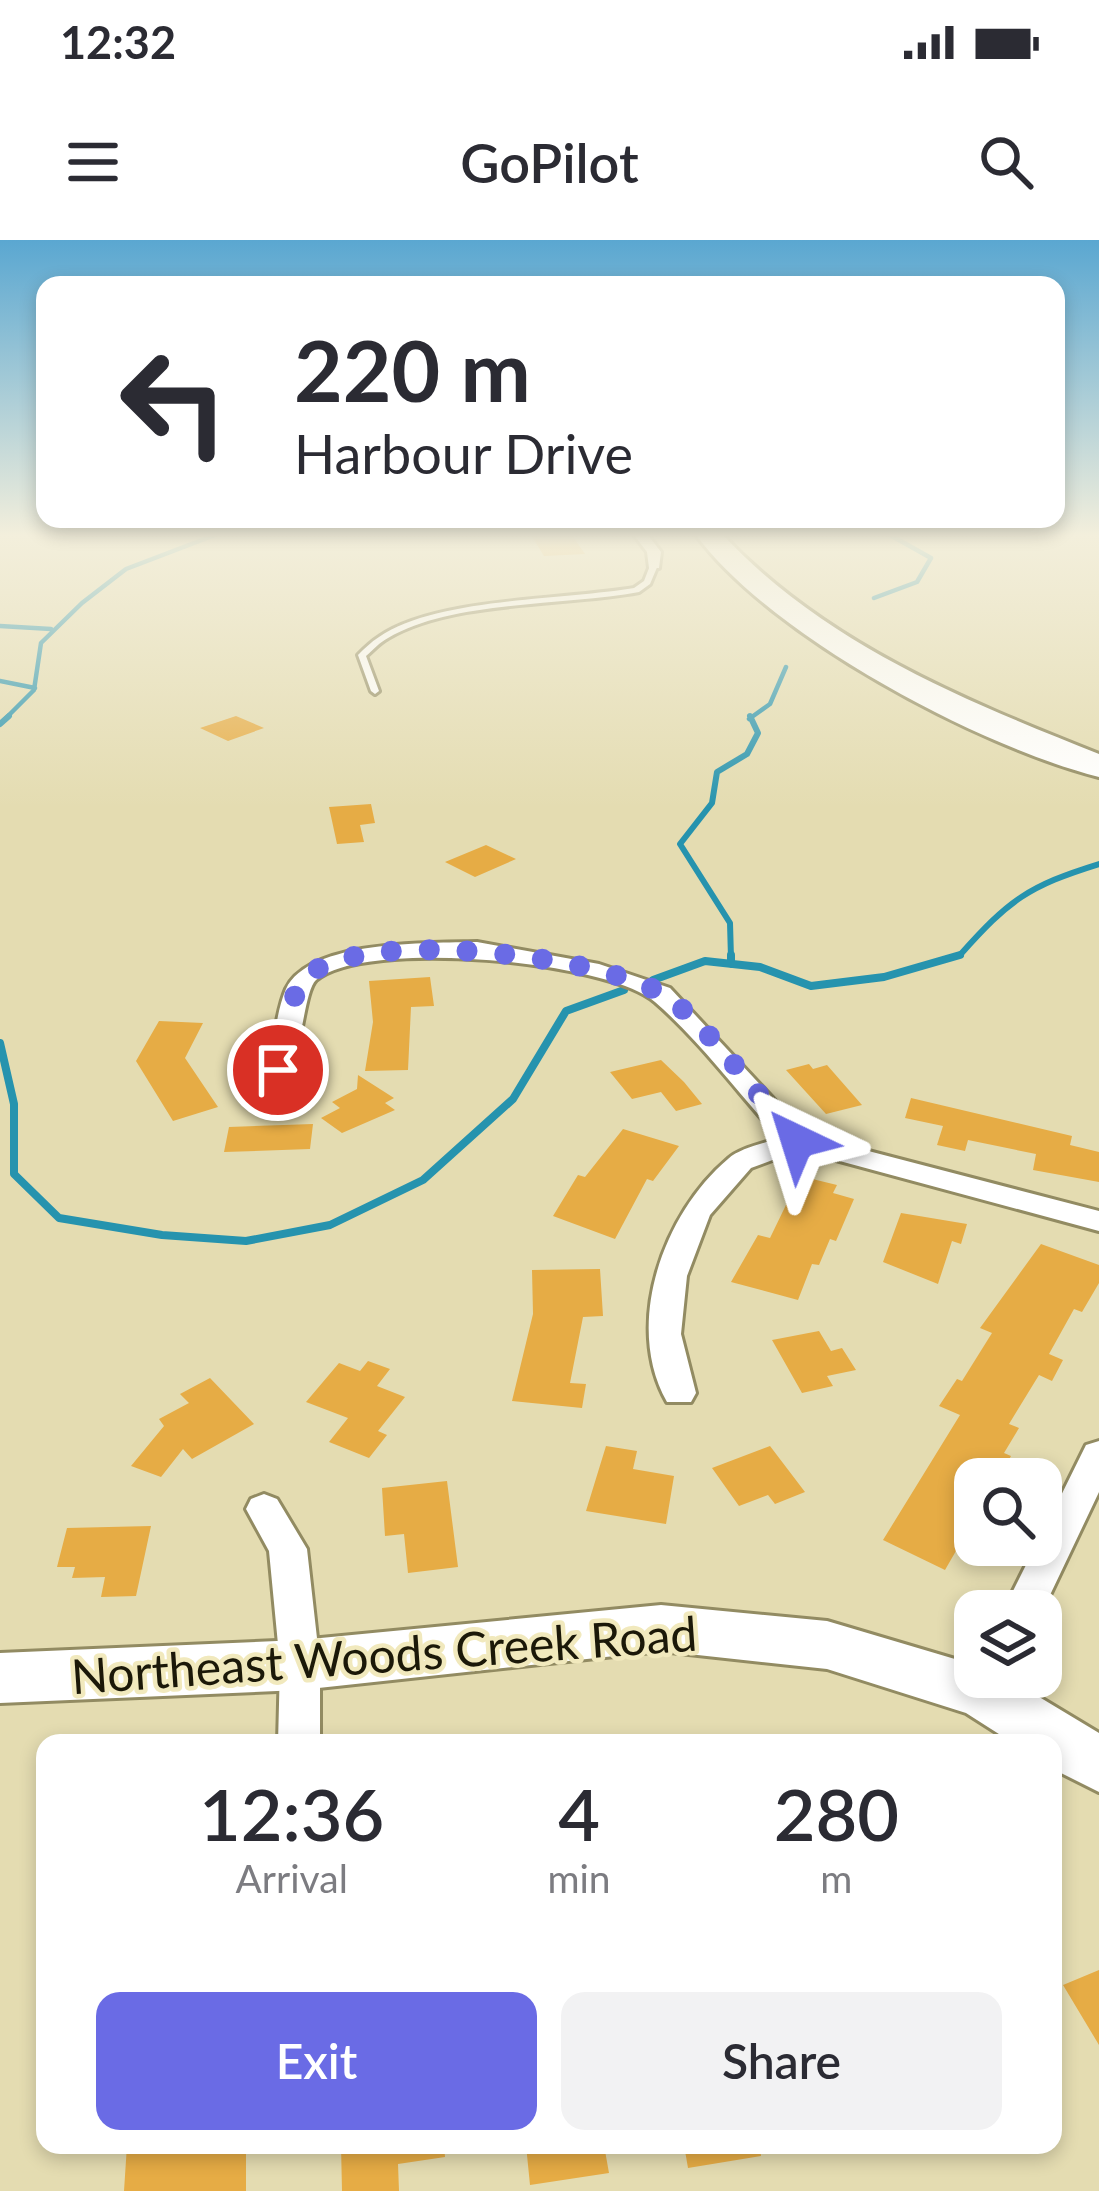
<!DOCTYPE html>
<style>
:root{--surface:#fff;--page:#f2f2f3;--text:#2b2b33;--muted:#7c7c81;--accent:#6a6be5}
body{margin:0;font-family:Lato,sans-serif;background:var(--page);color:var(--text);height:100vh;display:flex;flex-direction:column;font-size:45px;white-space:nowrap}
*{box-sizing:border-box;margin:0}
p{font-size:39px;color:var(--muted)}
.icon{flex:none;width:66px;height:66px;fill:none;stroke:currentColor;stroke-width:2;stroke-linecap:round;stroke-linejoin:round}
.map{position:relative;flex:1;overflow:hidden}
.sheet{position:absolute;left:36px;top:1494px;width:1026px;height:420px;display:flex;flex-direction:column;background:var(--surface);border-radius:24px;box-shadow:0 6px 18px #0003}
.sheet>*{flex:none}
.banner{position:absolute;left:36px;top:36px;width:1029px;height:252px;border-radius:24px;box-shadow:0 6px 18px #0003;background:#fff;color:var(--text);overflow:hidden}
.fabs{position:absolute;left:954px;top:1218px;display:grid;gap:24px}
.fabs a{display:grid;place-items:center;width:108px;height:108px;border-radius:24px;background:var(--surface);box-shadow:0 6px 18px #0003;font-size:60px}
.pin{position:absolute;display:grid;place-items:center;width:102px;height:102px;color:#fff;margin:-51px;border:6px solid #fff;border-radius:50%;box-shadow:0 3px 12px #0007}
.me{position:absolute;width:132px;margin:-66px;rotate:319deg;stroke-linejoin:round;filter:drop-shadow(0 0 9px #0008)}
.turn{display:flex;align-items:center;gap:42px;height:252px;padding:0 60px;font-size:54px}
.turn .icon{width:156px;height:156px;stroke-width:2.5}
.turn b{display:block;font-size:84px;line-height:102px}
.eta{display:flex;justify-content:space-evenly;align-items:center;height:204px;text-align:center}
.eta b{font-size:72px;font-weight:600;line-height:84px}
.action{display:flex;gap:24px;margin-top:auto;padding:24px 60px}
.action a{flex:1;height:138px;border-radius:24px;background:var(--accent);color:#fff;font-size:48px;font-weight:600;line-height:138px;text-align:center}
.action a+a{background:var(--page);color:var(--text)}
.status{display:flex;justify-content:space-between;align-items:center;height:84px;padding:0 60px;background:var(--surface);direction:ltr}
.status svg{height:33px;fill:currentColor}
header{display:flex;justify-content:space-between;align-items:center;height:156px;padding:0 60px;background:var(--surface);font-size:54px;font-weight:600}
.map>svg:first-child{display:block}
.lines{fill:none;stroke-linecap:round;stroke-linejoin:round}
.stream-far2{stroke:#2693ae;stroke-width:4.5}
.stream-far1{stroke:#2693ae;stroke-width:6}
.stream{stroke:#2693ae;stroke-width:8}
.building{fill:#e6ac45}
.lane-casing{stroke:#928b62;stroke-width:6}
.street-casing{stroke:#928b62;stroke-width:6}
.secondary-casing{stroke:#928b62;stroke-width:6}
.highway-casing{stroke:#928b62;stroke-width:6}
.lane{fill:#fff;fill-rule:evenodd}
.street{fill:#fff;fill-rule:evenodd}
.secondary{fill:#fff;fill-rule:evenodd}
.highway{fill:#fff;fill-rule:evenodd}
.route{stroke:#6a6be5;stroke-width:21;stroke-dasharray:0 37.8}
.labels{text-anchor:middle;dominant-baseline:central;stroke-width:9;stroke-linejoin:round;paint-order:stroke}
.near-street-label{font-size:48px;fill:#1b1808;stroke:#f1e9bd}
</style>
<div class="status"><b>12:32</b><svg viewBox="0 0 49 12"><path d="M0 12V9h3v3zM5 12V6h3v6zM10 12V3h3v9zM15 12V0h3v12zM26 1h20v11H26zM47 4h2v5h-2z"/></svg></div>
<header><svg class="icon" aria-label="menu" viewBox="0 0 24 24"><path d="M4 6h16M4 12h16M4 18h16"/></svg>GoPilot<svg class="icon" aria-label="search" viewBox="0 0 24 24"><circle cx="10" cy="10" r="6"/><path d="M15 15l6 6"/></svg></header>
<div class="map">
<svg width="1099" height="1951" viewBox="0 0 1099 1951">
<rect width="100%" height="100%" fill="#e4dcb1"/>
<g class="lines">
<path class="stream-far2" d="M874 358 917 342 931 318 890 295
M0 386 51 389
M0 441 35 448
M5 479 34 450 41 403 82 363 126 329 215 295
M749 479 770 464 786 427"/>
<path class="stream-far1" d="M0 484 9 476
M731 718 730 683 680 604 712 563 717 532 747 514 758 493 750 476
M950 718 960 715C1009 660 1028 646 1099 624"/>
<path class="stream" d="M731 715V724
M653 740 705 721 760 727 811 746 884 737 960 715
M0 803 14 864V934L59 978 162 995 246 1001 330 985 423 940 513 859 566 771 624 750"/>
</g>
<path class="building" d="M531 295H572L585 314 544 316Z
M236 476 264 488 228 501 200 488Z
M371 564 375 583 360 585 364 602 337 604 329 567Z
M486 605 516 619 475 637 445 622Z
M430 737 434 766 411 767 408 830 365 831 373 782 369 741Z
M159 781 203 783 185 818 218 867 173 881 136 821Z
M661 820 684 842 702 864 676 871 661 852 632 859 610 832Z
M809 824 813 829 827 825 862 865 826 874 786 830Z
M358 835 394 858 385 863 395 870 342 893 321 878 340 868 332 862 357 849Z
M911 858 1072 896 1070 905 1099 912V942L1033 930 1036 914 968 900 965 911 937 905 943 886 905 878Z
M313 884 310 909 224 912 229 887Z
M623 889 679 906 653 941 647 939 615 999 553 976 578 935 585 937Z
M800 936 837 945 833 953 854 959 836 1001 830 999 819 1025 812 1024 798 1060 731 1042 758 995 770 998Z
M901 973 967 984 961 1004 952 1001 938 1044 883 1022Z
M1041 1004 1099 1025V1043L1082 1072 1074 1069 1049 1114 1063 1120 1052 1141 1039 1135 1009 1184 1019 1188 1004 1213 1011 1216 1001 1234 975 1222V1278L945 1330 883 1300 960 1175 939 1166 957 1139 962 1141 992 1093 980 1088Z
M600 1029 603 1076 583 1077 570 1143 586 1144 582 1168 512 1161 533 1074 532 1030Z
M819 1091 831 1111 842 1108 856 1130 827 1136 833 1146 802 1153 772 1100Z
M368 1121 390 1129 377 1146 405 1157 378 1191 387 1195 369 1218 329 1202 348 1178 306 1162 339 1123 360 1131Z
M210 1138 254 1184 192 1219 183 1209 161 1237 131 1226 164 1186 159 1179 189 1163 180 1154Z
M606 1206 637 1211 633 1229 674 1236 666 1284 586 1271Z
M770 1206 805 1252 775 1264 768 1255 739 1266 712 1228Z
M447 1241 458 1327 408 1333 404 1294 385 1296 382 1248Z
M151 1286 136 1356 101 1357 105 1337 72 1338 75 1327H57L67 1288Z
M1099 1730V1805L1063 1745Z
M127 1905H246V1951H124Z
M341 1905H444L445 1917 398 1924 399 1951H342Z
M526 1905H604L609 1933 530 1945Z
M684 1905H760L761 1916 688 1928Z"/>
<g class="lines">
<g class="lane-casing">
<path id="lane" d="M651 323 658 325 650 344 639 352C565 366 452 360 388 398 380 402 373 410 366 416L379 451 375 454 371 451 358 415C364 409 371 402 379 397 435 358 564 360 634 348L644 341Z"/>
</g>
<g class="street-casing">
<path id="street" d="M634 295H648L661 312 659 328H649L647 312Z
M477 702 599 724 670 748 807 895 1099 971V991L799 910 751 928 710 975 687 1036 681 1094 696 1153 691 1162H667C623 1084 664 973 728 919 740 908 763 904 779 898 739 854 700 801 655 762 608 721 365 698 316 740 304 751 302 812 287 836H269L265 830C276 804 275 774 286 749 309 700 428 703 477 702Z
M1099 1201V1252L1041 1374 1003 1371 1036 1305H1041V1296L1086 1205Z
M264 1254 277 1259 307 1309 320 1425V1503H278L280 1425 269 1311 246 1269 251 1259Z"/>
</g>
<g class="secondary-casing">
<path id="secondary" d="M661 1365 827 1381 975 1425V1437H1006L1099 1493V1552L1053 1529V1503H1013L966 1473 827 1429 661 1411 300 1450 0 1463V1413L300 1400Z"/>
</g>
<g class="highway-casing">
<path id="highway" d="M696 295H723C824 403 963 460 1099 514V537C977 506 771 396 696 295Z"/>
</g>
<use href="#lane" class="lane"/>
<use href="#street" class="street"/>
<use href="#secondary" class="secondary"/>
<use href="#highway" class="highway"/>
</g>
<linearGradient id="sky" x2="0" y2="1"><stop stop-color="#5aa7d1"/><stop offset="0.52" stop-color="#f3efdc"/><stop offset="1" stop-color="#f3efdc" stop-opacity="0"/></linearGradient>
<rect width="1099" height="568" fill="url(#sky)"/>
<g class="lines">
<path class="route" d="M278 830C288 805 287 751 308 735 369 687 594 716 659 752 700 774 764 863 797 901"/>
</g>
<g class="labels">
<g class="near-street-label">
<text transform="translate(384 1414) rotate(-4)">Northeast Woods Creek Road</text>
</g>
</g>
</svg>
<div class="fabs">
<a><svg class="icon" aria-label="search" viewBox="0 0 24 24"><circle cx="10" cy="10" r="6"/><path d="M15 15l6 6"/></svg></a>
<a><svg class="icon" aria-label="layers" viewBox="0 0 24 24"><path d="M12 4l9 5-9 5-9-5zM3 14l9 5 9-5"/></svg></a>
</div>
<div class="pin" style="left:278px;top:830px;background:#d93025"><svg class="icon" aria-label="arrive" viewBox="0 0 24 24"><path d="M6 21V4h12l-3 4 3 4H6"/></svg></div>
<svg class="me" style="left:797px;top:901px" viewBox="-20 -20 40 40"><path d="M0-17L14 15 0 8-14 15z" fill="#6a6be5" stroke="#fff" stroke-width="4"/></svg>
<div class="banner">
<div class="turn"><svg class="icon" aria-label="left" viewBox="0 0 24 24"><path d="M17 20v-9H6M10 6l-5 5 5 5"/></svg><div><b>220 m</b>Harbour Drive</div></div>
</div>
<section class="sheet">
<div class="eta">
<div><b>12:36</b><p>Arrival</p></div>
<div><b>4</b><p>min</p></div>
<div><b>280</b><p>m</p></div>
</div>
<div class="action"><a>Exit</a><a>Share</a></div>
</section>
</div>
